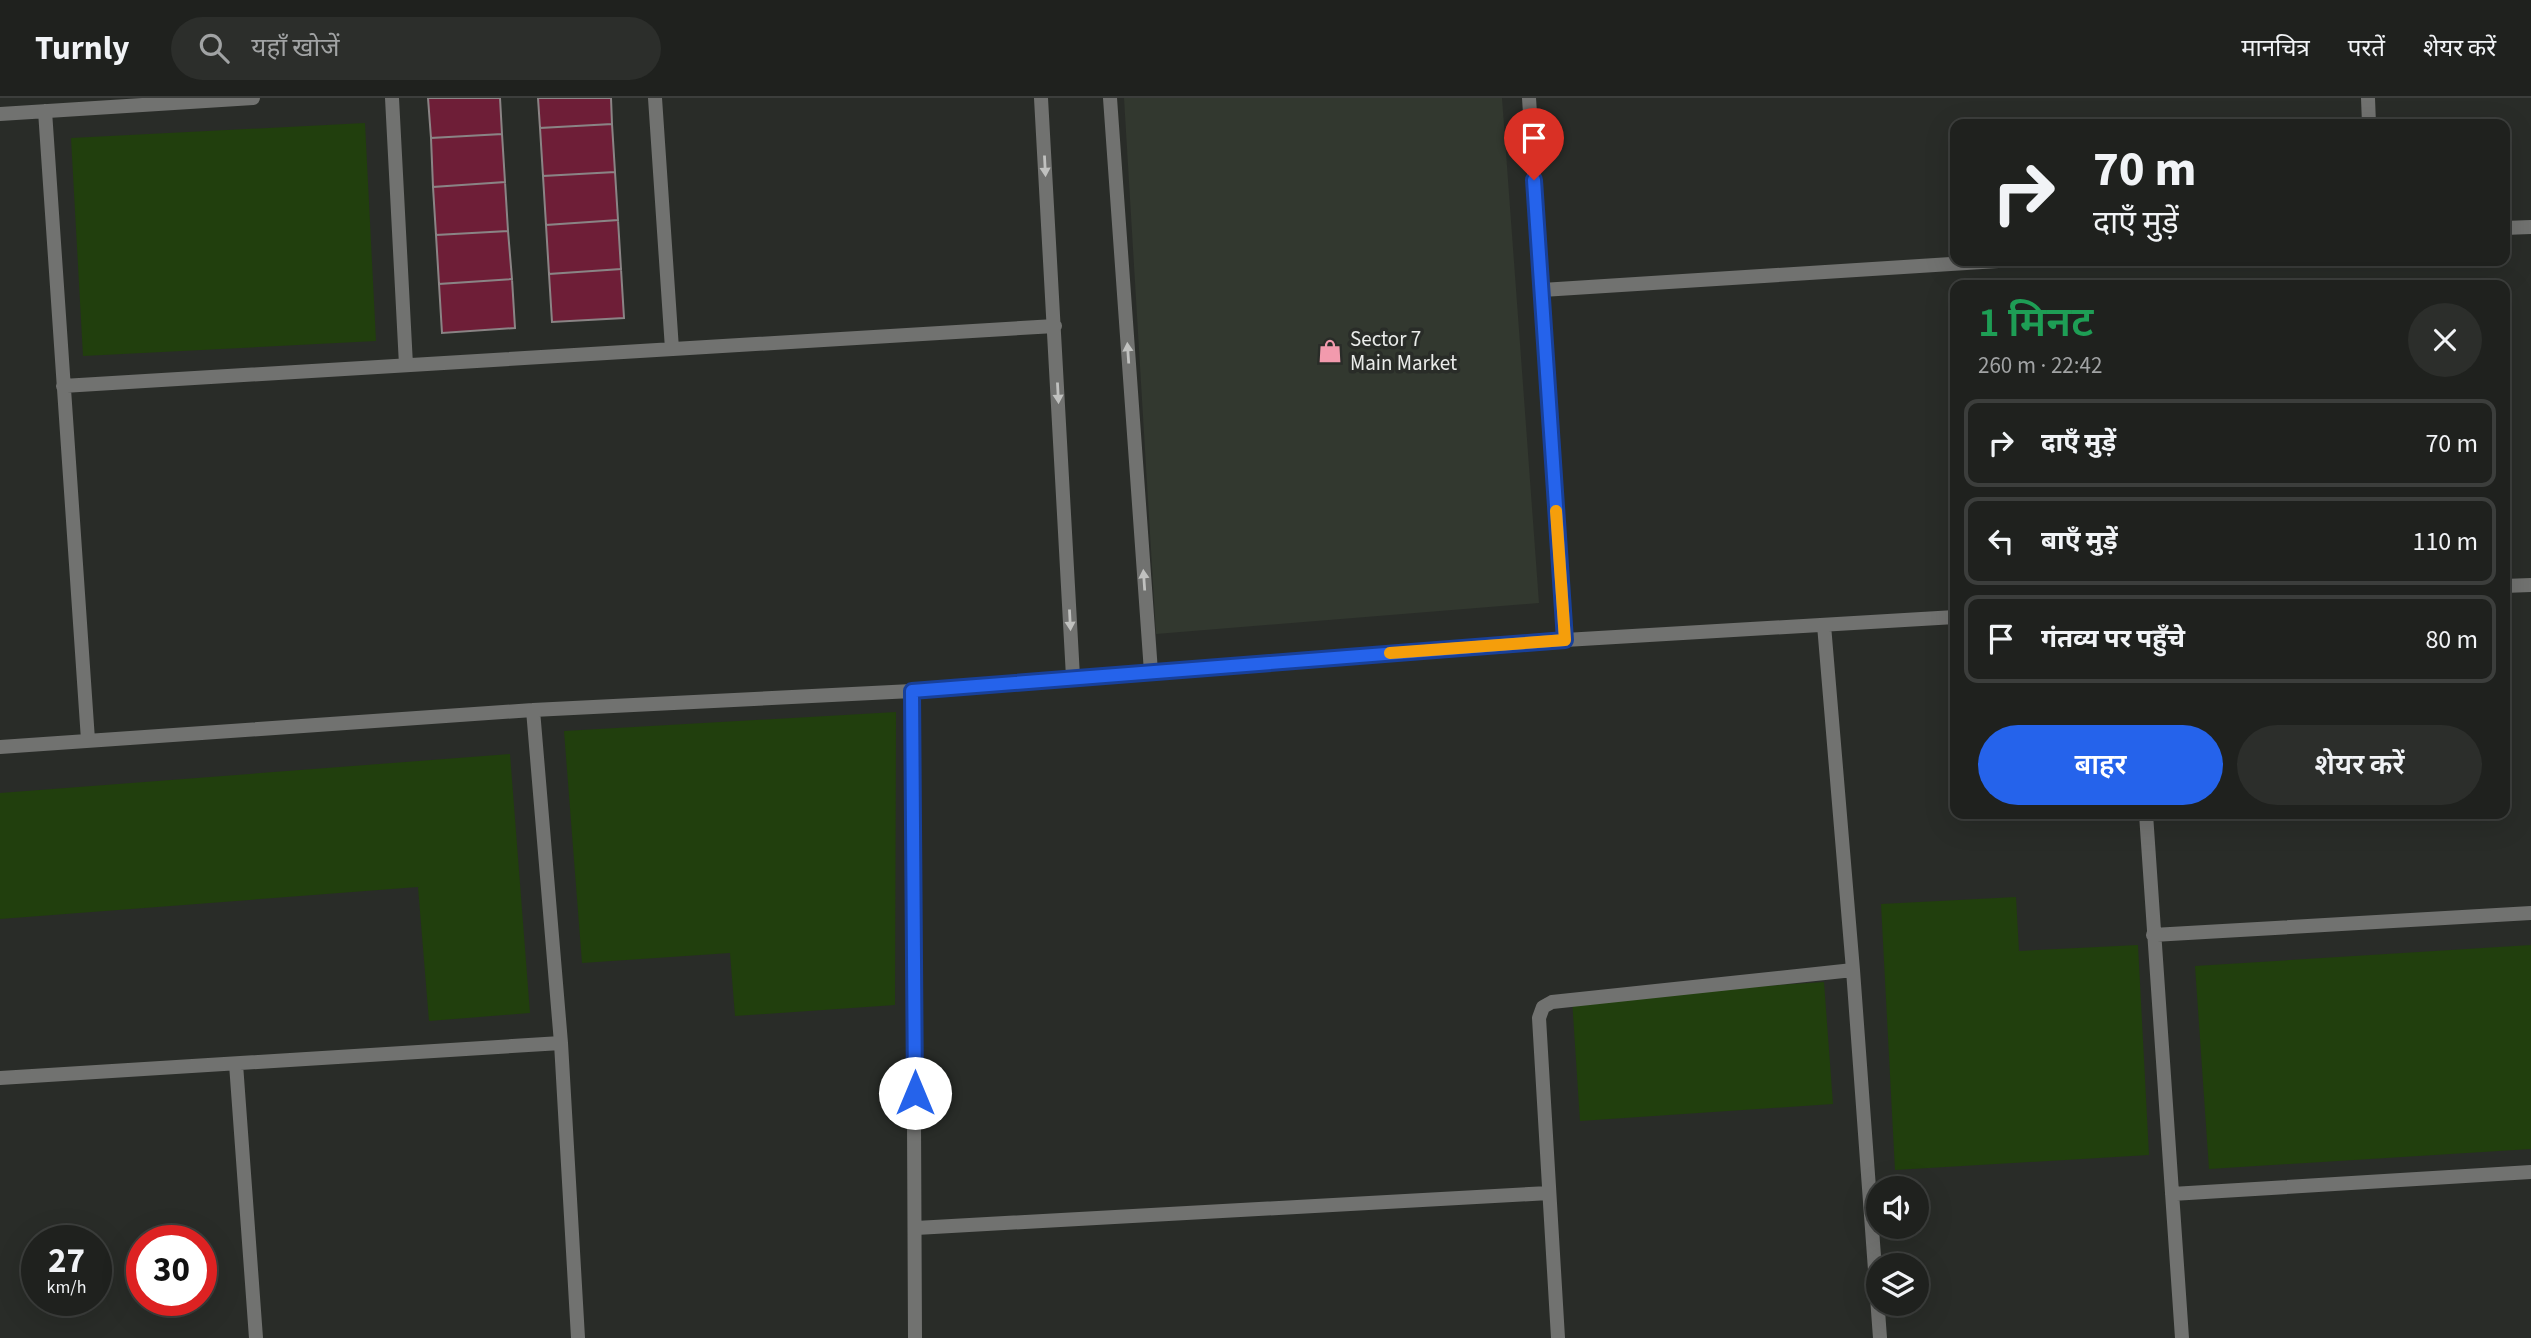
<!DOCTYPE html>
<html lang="hi">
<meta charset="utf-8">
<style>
:root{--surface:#1f211e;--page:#2c2e2b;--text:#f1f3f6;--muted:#a1a3a4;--line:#3c3e3c;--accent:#2563eb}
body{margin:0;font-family:"Source Sans 3","Noto Sans Devanagari",sans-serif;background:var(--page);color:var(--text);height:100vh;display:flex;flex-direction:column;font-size:26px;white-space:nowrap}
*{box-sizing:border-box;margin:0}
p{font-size:23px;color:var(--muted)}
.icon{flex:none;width:38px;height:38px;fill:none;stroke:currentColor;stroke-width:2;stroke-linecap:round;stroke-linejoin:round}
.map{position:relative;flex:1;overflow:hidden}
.panel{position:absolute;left:1950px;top:182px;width:560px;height:539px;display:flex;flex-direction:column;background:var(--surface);border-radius:14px;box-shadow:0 7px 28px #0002,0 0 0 2px var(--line)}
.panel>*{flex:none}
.top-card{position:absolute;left:1950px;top:21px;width:560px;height:147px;border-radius:14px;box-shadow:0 7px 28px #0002,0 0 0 2px var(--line);background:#1f211e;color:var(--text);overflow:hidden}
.tools{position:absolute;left:1866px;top:1078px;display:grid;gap:14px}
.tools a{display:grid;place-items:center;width:63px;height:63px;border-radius:50%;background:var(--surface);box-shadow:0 7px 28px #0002,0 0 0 2px var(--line);font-size:35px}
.speed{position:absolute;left:21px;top:1127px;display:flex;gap:14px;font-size:35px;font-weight:700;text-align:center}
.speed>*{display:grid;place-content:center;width:91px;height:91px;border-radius:50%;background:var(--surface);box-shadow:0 7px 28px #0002,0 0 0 2px var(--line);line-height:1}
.speed small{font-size:18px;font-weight:400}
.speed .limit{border:10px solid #d22;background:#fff;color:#111}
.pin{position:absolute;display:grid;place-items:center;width:60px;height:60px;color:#fff;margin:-72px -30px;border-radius:50% 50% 50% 0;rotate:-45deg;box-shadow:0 0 7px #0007}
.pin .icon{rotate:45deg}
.me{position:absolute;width:77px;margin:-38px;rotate:0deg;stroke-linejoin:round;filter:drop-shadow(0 0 5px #0008)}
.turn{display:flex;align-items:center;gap:24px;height:147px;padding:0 28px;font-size:32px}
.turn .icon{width:91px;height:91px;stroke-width:2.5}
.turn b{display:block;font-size:49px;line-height:60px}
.round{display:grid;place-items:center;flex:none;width:74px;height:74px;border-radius:37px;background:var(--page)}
.headline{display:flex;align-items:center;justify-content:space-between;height:119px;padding:0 28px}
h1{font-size:42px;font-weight:600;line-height:52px;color:#1e9e55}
.primary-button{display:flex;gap:14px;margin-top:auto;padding:14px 28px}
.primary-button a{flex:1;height:80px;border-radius:42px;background:var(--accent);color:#fff;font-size:28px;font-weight:600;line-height:80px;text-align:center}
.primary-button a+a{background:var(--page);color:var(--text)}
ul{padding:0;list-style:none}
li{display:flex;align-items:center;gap:21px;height:88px;margin:0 14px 10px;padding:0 14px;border:4px solid var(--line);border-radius:14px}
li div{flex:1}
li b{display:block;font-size:26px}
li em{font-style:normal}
header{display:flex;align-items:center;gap:42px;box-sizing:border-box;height:98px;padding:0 35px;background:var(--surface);border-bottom:2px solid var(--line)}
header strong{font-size:33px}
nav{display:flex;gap:38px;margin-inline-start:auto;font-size:24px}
.search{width:490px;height:63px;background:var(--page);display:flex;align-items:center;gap:18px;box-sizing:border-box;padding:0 24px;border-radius:38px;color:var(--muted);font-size:26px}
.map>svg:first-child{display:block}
.built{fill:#32382f}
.green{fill:#213f0d}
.building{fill:#6e1e37;stroke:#8a8485;stroke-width:2}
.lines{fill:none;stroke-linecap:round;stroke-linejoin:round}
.minor{stroke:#717270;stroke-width:14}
.oneway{fill:#c0c1bf}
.route-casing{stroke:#184099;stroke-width:18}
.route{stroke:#2563eb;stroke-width:12}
.slow{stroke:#f59e0b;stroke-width:12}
.labels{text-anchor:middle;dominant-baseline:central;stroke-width:7;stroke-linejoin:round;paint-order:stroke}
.poi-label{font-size:21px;fill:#eaecea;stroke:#292c28;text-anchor:start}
</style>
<header>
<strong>Turnly</strong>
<div class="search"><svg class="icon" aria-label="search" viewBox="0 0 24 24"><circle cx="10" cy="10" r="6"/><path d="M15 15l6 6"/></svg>यहाँ खोजें</div>
<nav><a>मानचित्र</a><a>परतें</a><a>शेयर करें</a></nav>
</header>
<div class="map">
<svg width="2531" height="1240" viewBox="0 0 2531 1240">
<rect width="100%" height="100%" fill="#292c28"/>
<path class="built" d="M1124 0H1502L1539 505 1156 536Z"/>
<path class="green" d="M365 25 376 243 83 258 71 40Z
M896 614 895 907 735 918 730 855 582 865 564 633Z
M510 656 530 915 429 923 418 789 0 821V695Z
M2016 799 2019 853 2138 847 2149 1057 1895 1072 1881 806Z
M2531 847V1051L2209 1071 2195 868Z
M1824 884 1833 1006 1580 1023 1572 901Z"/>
<path class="building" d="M428 0H500L502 36 431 40Z
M538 0H611L612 26 540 30Z
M612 26 615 74 543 78 540 30Z
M502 36 505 84 433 89 431 40Z
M615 74 618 122 546 127 543 78Z
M505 84 508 133 436 137 433 89Z
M618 122 621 171 549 176 546 127Z
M508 133 512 181 439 186 436 137Z
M621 171 624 220 552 224 549 176Z
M512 181 515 230 442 235 439 186Z"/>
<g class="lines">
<path class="minor" d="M392 0 406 267
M655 0 672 251
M1041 0 1073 579
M1110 0 1151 574
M1529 0 1565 542
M2368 0 2369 26
M45 13 88 642
M0 16 253 0
M2504 130 2531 129
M1542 192 1998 163
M63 288 1055 228
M2504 488 2531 487
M1824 527 1853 872 1880 1240
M912 593 915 1240
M533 612 561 945 578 1240
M0 649 533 612 912 593 1565 542 1955 519
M2146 716 2182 1240
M2153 837 2531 815
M236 966 256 1240
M0 980 561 945
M2172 1096 2531 1074
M916 1130 1549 1095
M1558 1240 1539 920 1543 909 1552 904 1853 872"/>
</g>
<defs><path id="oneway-solid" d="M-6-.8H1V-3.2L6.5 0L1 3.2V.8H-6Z" transform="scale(1.75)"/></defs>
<g class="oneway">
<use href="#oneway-solid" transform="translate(1045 68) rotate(87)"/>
<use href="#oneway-solid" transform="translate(1128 255) rotate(-94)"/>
<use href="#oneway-solid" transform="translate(1058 295) rotate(87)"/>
<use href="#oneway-solid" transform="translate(1144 482) rotate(-94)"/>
<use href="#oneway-solid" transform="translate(1070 522) rotate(87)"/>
</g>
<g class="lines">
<g class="route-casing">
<path id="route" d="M915 995 912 593 1565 542 1534 82"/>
</g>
<use href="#route" class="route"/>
<path class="slow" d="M1390 555 1565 542 1556 413"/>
</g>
<defs>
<g id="shop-bare" transform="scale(1.89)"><path d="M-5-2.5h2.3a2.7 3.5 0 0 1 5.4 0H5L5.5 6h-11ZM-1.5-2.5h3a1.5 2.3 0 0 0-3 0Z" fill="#f29aad" stroke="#292c28" stroke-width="2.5" paint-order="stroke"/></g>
</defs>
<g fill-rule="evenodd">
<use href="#shop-bare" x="1330" y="253"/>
</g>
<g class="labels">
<g class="poi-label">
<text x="1350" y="241">Sector 7<tspan x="1350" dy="24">Main Market</tspan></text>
</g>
</g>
</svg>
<div class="tools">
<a><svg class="icon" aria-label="sound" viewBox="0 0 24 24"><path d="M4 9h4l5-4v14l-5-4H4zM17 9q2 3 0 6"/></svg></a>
<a><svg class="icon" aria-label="layers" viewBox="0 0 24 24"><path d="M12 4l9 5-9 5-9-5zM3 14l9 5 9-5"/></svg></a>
</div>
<div class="speed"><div>27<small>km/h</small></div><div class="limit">30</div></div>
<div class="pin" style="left:1534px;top:82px;background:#d93025"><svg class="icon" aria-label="arrive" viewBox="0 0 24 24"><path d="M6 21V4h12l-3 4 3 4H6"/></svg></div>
<svg class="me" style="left:915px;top:995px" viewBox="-20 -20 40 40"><circle r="19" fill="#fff"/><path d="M0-13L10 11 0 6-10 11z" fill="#2563eb"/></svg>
<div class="top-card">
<div class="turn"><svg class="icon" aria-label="right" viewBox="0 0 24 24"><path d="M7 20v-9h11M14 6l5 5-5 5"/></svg><div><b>70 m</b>दाएँ मुड़ें</div></div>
</div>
<section class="panel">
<div class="headline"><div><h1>1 मिनट</h1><p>260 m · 22:42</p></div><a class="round"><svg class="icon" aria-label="close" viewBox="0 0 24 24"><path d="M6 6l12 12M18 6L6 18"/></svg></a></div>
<ul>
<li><svg class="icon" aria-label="right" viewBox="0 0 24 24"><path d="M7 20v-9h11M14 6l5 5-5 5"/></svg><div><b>दाएँ मुड़ें</b></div><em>70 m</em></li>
<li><svg class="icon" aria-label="left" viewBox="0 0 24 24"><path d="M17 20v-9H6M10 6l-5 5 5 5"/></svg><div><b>बाएँ मुड़ें</b></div><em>110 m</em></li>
<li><svg class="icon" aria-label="arrive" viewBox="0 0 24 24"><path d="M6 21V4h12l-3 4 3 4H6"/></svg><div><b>गंतव्य पर पहुँचे</b></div><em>80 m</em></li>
</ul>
<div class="primary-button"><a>बाहर</a><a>शेयर करें</a></div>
</section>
</div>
